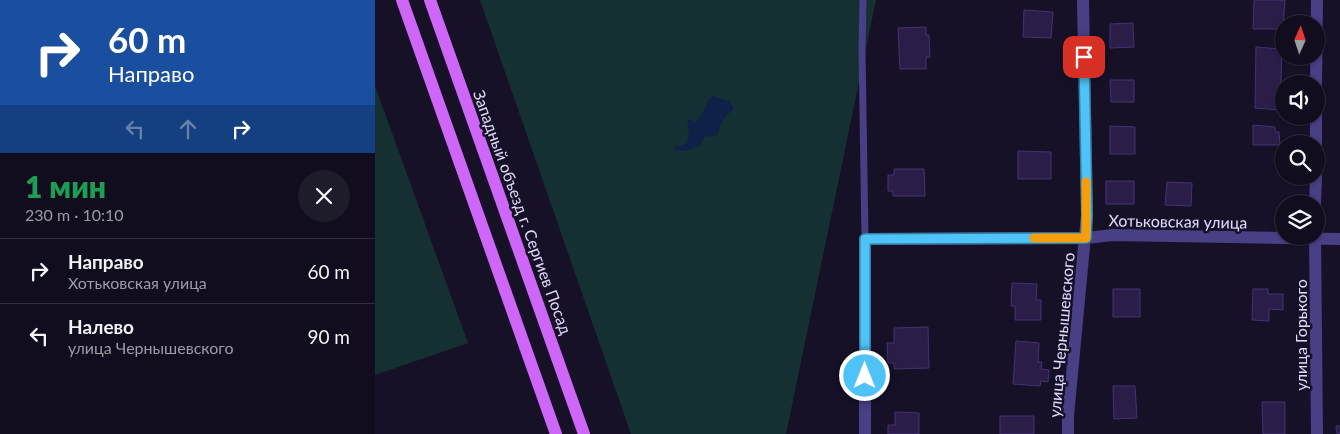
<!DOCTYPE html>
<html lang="ru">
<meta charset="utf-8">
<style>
:root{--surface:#110d1e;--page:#1e1b2b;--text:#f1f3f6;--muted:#9c9ca4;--line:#302d3c}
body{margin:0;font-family:Lato,sans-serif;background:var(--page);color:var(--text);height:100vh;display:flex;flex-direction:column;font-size:19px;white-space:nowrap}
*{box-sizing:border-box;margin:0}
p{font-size:16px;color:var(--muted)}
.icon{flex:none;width:28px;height:28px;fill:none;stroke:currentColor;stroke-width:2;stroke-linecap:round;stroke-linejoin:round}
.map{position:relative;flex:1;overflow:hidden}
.side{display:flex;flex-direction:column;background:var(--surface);width:375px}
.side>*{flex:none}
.hud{background:#1a4fa0;color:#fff;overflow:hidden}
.needle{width:32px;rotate:3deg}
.controls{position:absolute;left:900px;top:15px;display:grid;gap:10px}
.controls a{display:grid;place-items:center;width:50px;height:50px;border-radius:50%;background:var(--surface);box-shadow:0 1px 4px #0004,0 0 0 1px var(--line);font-size:25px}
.pin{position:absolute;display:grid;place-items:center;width:42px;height:42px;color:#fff;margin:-21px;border-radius:10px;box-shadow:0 2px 8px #0006}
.me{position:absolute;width:55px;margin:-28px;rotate:0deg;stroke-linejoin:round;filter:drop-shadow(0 0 4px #0008)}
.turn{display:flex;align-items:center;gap:18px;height:105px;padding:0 25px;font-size:22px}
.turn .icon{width:65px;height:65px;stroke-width:2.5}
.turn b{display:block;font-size:35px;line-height:42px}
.lanes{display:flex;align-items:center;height:48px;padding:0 25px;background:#0003;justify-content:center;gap:25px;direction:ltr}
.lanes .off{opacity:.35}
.round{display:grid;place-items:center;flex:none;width:52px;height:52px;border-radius:26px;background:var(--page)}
.headline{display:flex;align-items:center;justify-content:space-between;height:85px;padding:0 25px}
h1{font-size:30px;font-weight:800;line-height:38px;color:#1e9e55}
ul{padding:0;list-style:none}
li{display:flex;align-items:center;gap:15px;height:65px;padding:0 25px;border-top:1px solid var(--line)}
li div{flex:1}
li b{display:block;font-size:19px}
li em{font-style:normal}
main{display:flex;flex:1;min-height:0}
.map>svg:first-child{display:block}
.green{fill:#153032}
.water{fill:#0f2049}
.building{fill:#2a1e48;stroke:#443273}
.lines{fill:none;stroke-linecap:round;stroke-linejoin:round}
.service{stroke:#483f84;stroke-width:7}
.minor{stroke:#483f84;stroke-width:12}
.primary{stroke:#ce67f8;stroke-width:12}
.route-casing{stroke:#337fa1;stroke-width:12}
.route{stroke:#4fc3f7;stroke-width:9}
.slow{stroke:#f59e0b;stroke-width:9}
.labels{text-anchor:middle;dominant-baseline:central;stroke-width:5;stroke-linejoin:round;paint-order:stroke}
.street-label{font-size:16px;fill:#e1dafd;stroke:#171128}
</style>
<main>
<section class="side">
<div class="hud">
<div class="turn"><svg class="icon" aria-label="right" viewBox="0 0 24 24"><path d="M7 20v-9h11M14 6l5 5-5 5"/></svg><div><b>60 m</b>Направо</div></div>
<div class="lanes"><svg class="icon off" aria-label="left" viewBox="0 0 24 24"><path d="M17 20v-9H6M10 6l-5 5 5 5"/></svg><svg class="icon off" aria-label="ahead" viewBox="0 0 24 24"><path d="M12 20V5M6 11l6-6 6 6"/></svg><svg class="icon" aria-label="right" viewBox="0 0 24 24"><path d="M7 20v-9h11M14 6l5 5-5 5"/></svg></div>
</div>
<div class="headline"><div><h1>1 мин</h1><p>230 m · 10:10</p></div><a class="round"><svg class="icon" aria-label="close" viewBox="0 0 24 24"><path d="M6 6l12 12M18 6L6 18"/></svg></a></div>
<ul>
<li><svg class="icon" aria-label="right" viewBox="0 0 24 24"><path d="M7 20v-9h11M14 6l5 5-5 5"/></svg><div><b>Направо</b><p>Хотьковская улица</p></div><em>60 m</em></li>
<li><svg class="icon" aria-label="left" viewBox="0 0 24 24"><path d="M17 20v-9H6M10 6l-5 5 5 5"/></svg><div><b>Налево</b><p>улица Чернышевского</p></div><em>90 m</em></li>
</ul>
</section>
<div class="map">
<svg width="965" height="434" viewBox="0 0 965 434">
<rect width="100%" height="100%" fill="#171128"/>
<path class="green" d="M105 0H501L411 434H256Z
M0 86 93 343 0 375Z"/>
<path class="water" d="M337 96 354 101 358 107V110C349 116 344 125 343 135L329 137 325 146 310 151 299 150 301 146H306L312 143 314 131 312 124 313 120H317L321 122C329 115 331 100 337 96Z"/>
<path class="building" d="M879 0H910L908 29H878Z
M649 10 678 12 676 38 648 37Z
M758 23 759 47 735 48V24Z
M551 27V35H554L555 57H551V69H525L523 28Z
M881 47 907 49 905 110 880 108Z
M735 80H759V102H736Z
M878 125 900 127V132H904L905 145H878Z
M735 126 760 127V154H735Z
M643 151 676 152V179H643Z
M519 169H549L550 196H518V191H513V175H519Z
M731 181H759V204H731Z
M792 182 817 183 816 206 790 205Z
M637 283 662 284 661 300H666V320H640V306H636Z
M738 289H765V317H738Z
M878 289H893V294H908V310L894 309V321L877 320Z
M553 327 554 368 519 369V363H513L512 343H519V328Z
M641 341 664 343 663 362H667L666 369 674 370 673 382 666 381 665 386 638 384Z
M738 386H760L762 418 739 419Z
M887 402H910V434H888Z
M520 412 544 413V434H513V425H520Z
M625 416H659V434H625Z
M961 426H965V434H962Z"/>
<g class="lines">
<path class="service" d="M488 0 487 49 490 239"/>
<path class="minor" d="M941 84 942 0
M941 144V116
M940 204 941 176
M940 236 942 434
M490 434V239L711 238 738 235 965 239
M693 434V416L712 215 708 0"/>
<path class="primary" d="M27 0 181 434
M55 0 209 434"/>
</g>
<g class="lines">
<g class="route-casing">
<path id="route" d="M490 376V239L711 238 712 215 709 57"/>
</g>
<use href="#route" class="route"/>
<path class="slow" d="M659 238H711V182"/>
</g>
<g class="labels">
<g class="street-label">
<text transform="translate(148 212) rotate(70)">Западный объезд г. Сергиев Посад</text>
<text transform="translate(803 221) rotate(1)">Хотьковская улица</text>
<text transform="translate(686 335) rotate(-85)">улица Чернышевского</text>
<text transform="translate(925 335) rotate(-90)">улица Горького</text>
</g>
</g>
</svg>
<div class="controls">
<a><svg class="needle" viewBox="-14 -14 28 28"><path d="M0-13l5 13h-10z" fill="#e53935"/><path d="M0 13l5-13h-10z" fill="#9c9ca4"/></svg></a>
<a><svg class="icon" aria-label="sound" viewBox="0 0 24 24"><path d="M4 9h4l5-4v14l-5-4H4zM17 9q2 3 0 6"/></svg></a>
<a><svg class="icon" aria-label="search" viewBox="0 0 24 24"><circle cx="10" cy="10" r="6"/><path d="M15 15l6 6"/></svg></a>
<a><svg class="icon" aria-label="layers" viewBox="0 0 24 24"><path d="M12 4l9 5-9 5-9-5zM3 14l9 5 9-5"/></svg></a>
</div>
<div class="pin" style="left:709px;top:57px;background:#d93025"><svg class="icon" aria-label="arrive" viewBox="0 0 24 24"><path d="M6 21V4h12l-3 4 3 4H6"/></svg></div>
<svg class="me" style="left:490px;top:376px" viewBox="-20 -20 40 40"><circle r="17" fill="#4fc3f7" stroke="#fff" stroke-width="3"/><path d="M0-11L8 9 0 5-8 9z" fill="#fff"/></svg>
</div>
</main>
